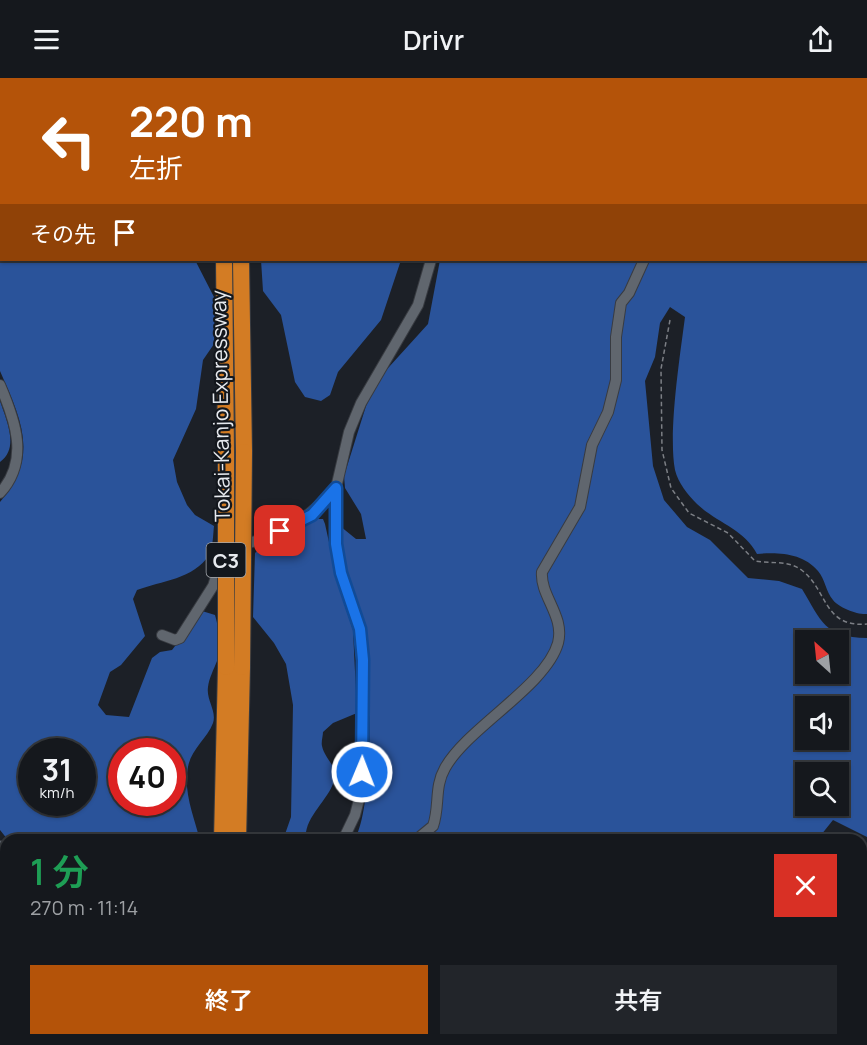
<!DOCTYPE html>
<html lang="ja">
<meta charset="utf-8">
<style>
:root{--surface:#15181d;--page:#22252a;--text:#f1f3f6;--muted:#9da0a4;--line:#34373b;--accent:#b45309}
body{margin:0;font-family:Manrope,"Noto Sans JP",sans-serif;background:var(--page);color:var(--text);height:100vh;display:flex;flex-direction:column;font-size:22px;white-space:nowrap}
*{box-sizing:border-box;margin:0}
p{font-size:20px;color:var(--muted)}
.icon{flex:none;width:33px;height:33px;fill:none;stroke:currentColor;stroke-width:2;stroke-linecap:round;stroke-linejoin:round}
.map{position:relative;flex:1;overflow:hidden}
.details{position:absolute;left:0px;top:756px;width:867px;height:212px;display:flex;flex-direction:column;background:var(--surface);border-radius:18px 18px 0 0;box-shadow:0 2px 4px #0004,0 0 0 2px var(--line)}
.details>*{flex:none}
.top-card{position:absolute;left:0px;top:0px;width:867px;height:183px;box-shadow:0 2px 4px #0004,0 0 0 2px var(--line);background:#b45309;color:#fff;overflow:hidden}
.needle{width:39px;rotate:333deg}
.tools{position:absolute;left:795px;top:552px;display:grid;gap:12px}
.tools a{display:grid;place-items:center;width:54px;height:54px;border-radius:0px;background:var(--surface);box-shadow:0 2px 4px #0004,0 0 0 2px var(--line);font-size:30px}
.speed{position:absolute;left:18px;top:660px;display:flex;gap:12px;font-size:30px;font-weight:700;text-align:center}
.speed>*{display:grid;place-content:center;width:78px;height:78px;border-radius:50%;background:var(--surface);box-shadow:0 2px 4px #0004,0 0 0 2px var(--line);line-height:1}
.speed small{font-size:15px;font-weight:400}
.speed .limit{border:9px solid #d22;background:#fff;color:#111}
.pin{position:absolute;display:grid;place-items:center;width:51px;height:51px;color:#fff;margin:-26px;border-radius:12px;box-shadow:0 3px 9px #0006}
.me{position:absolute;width:66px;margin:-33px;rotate:1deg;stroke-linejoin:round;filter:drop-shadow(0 0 4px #0008)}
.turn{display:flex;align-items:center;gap:21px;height:126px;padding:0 30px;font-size:27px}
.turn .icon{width:78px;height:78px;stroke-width:2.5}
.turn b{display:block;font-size:42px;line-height:51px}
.then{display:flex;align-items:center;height:57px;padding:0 30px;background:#0003;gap:12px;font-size:22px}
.round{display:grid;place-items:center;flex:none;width:63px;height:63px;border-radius:0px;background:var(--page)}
.headline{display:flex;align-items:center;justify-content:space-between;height:102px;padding:0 30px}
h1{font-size:36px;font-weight:600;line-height:45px;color:#1e9e55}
.primary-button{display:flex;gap:12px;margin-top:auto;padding:12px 30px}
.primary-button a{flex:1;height:69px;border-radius:0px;background:var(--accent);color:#fff;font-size:24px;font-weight:600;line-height:69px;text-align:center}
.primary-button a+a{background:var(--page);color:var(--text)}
header{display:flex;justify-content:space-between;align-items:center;height:78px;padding:0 30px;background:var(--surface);font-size:27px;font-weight:600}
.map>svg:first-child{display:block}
.forest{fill:#2a539a;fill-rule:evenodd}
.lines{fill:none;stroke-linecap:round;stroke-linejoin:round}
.minor-casing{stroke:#383b41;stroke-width:12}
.highway-casing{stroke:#383b41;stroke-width:18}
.path{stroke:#7c7f85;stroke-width:1.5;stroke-dasharray:4.5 3;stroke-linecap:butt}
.minor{stroke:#60666e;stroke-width:10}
.highway{stroke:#d37c24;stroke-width:16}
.highway-bridge-casing{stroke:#383b41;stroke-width:18;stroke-linecap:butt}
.highway-bridge{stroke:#d37c24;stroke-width:16}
.route-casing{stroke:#114b97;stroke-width:15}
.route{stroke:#1a73e8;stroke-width:10}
.labels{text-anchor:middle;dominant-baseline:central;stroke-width:4.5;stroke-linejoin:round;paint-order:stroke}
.shield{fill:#13171d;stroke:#a7abb0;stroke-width:1.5}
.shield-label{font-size:20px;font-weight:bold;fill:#e7eaef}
.street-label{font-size:21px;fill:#e7eaef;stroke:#13171d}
</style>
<header><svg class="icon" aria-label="menu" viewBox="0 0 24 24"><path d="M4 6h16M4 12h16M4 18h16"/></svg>Drivr<svg class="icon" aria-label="share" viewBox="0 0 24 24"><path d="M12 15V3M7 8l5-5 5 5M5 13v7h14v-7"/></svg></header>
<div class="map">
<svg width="867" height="967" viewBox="0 0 867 967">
<rect width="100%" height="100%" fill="#1c2027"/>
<path class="forest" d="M0 0H210L2 2V182H195L215 221 214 266 203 282 196 331 173 382 177 404 187 427 195 437 214 448C213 457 213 470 209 477 194 501 161 503 137 512L133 521 145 558 121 587 110 594 98 627 106 637 129 639 152 580 160 574 172 572 202 533 215 537C219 550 221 570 217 583 214 591 209 600 208 609 206 622 217 633 213 645 207 661 191 671 188 689 183 713 194 739 200 762H8L0 752V424C40 379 21 341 0 293ZM32 674H82V724H32ZM122 674H172V724H122Z
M458 0H867V536C858 537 839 530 833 522 826 514 825 501 818 493 803 475 778 474 757 476 744 451 717 445 697 426 688 417 678 405 675 392 668 355 680 278 685 239L670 229 660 245 655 279 645 303 653 388 664 422 687 449 710 462 748 500 779 503 802 511C822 544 824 559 867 560V759L833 742 817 762H354C374 733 372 588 365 550 361 533 353 515 348 498 344 482 343 465 340 448L356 461H366L361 436 345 410 344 398 366 328 379 300 428 246 440 182H866V2ZM806 562H838V596H806ZM806 628H838V662H806ZM806 694H838V728H806Z
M261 182H401L381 242 338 294 330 317 321 323 305 319 295 304 281 237 263 213Z
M0 323C6 341 20 370 0 384Z
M312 441H323L325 446 339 510 353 552 357 635 333 645 323 654C323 658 321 664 322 668 325 682 338 687 334 703 328 723 303 740 306 762H283L291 739 293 627 286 586 274 565 253 539 255 475 262 468Z
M0 780 6 786V962H160V967H0Z
M861 903 867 905V967H240L244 962H861Z"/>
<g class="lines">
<g class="minor-casing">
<path id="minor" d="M447 0V2
M0 307C15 342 30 382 0 415
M239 467C281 459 308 441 336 410
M162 557 175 562 180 560 213 508 222 480
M343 762 355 737 361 714 363 582 360 551 341 495 335 466 336 410 349 354 361 325 418 227 431 182
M416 762 433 748C440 728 434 709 445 690 467 650 546 608 558 565 565 538 540 518 542 494L580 429 592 367 608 334 616 302V259L621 225 629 215 644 182
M0 768 6 772
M169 962V967"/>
</g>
<g class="highway-casing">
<path id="highway" d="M223 0V2
M238 0V2
M224 182 226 375
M241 182 244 374
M222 762 226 589
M238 762 242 589
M215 967V962
M230 967V962"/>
</g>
<path class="path" d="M670 242 661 291 662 372 671 410 689 435 728 455 755 483C770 486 787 482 800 491 828 510 822 550 867 546
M861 909 867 898
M599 967 600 962
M828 967 830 962"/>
<use href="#minor" class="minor"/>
<use href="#highway" class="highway"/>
<g class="highway-bridge-casing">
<path id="highway-bridge" d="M226 589V375
M242 589 244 374"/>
</g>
<use href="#highway-bridge" class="highway-bridge"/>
</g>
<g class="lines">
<g class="route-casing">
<path id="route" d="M280 453 312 437 336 410V466L341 495 360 551 363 582 362 694"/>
</g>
<use href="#route" class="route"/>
</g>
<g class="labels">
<rect class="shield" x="206.5" y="465" width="39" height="34" rx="4.5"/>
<g class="shield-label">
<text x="226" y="482">C3</text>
</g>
<g class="street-label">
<text transform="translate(220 328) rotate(-91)">Tokai-Kanjo Expressway</text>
</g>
</g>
</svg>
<div class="tools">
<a><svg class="needle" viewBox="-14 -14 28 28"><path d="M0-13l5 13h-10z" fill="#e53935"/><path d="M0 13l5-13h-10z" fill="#9da0a4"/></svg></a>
<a><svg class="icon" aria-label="sound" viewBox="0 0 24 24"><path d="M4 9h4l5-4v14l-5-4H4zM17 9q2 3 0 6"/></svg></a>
<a><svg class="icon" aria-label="search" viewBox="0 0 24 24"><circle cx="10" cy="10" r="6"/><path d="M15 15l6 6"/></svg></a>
</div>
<div class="speed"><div>31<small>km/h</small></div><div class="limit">40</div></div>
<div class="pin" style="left:280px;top:453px;background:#d93025"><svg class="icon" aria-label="arrive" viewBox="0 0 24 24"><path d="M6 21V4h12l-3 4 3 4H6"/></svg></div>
<svg class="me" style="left:362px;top:694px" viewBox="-20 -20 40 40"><circle r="17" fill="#1a73e8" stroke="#fff" stroke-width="3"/><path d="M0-11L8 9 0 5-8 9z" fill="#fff"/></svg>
<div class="top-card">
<div class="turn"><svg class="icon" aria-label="left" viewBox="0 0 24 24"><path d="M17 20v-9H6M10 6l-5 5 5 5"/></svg><div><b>220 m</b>左折</div></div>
<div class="then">その先<svg class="icon" aria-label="arrive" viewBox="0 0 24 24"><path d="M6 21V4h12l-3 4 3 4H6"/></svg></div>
</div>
<section class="details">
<div class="headline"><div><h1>1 分</h1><p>270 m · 11:14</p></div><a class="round" style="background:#d93025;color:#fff"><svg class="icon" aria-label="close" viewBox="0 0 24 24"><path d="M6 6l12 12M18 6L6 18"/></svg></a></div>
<div class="primary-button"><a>終了</a><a>共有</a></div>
</section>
</div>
